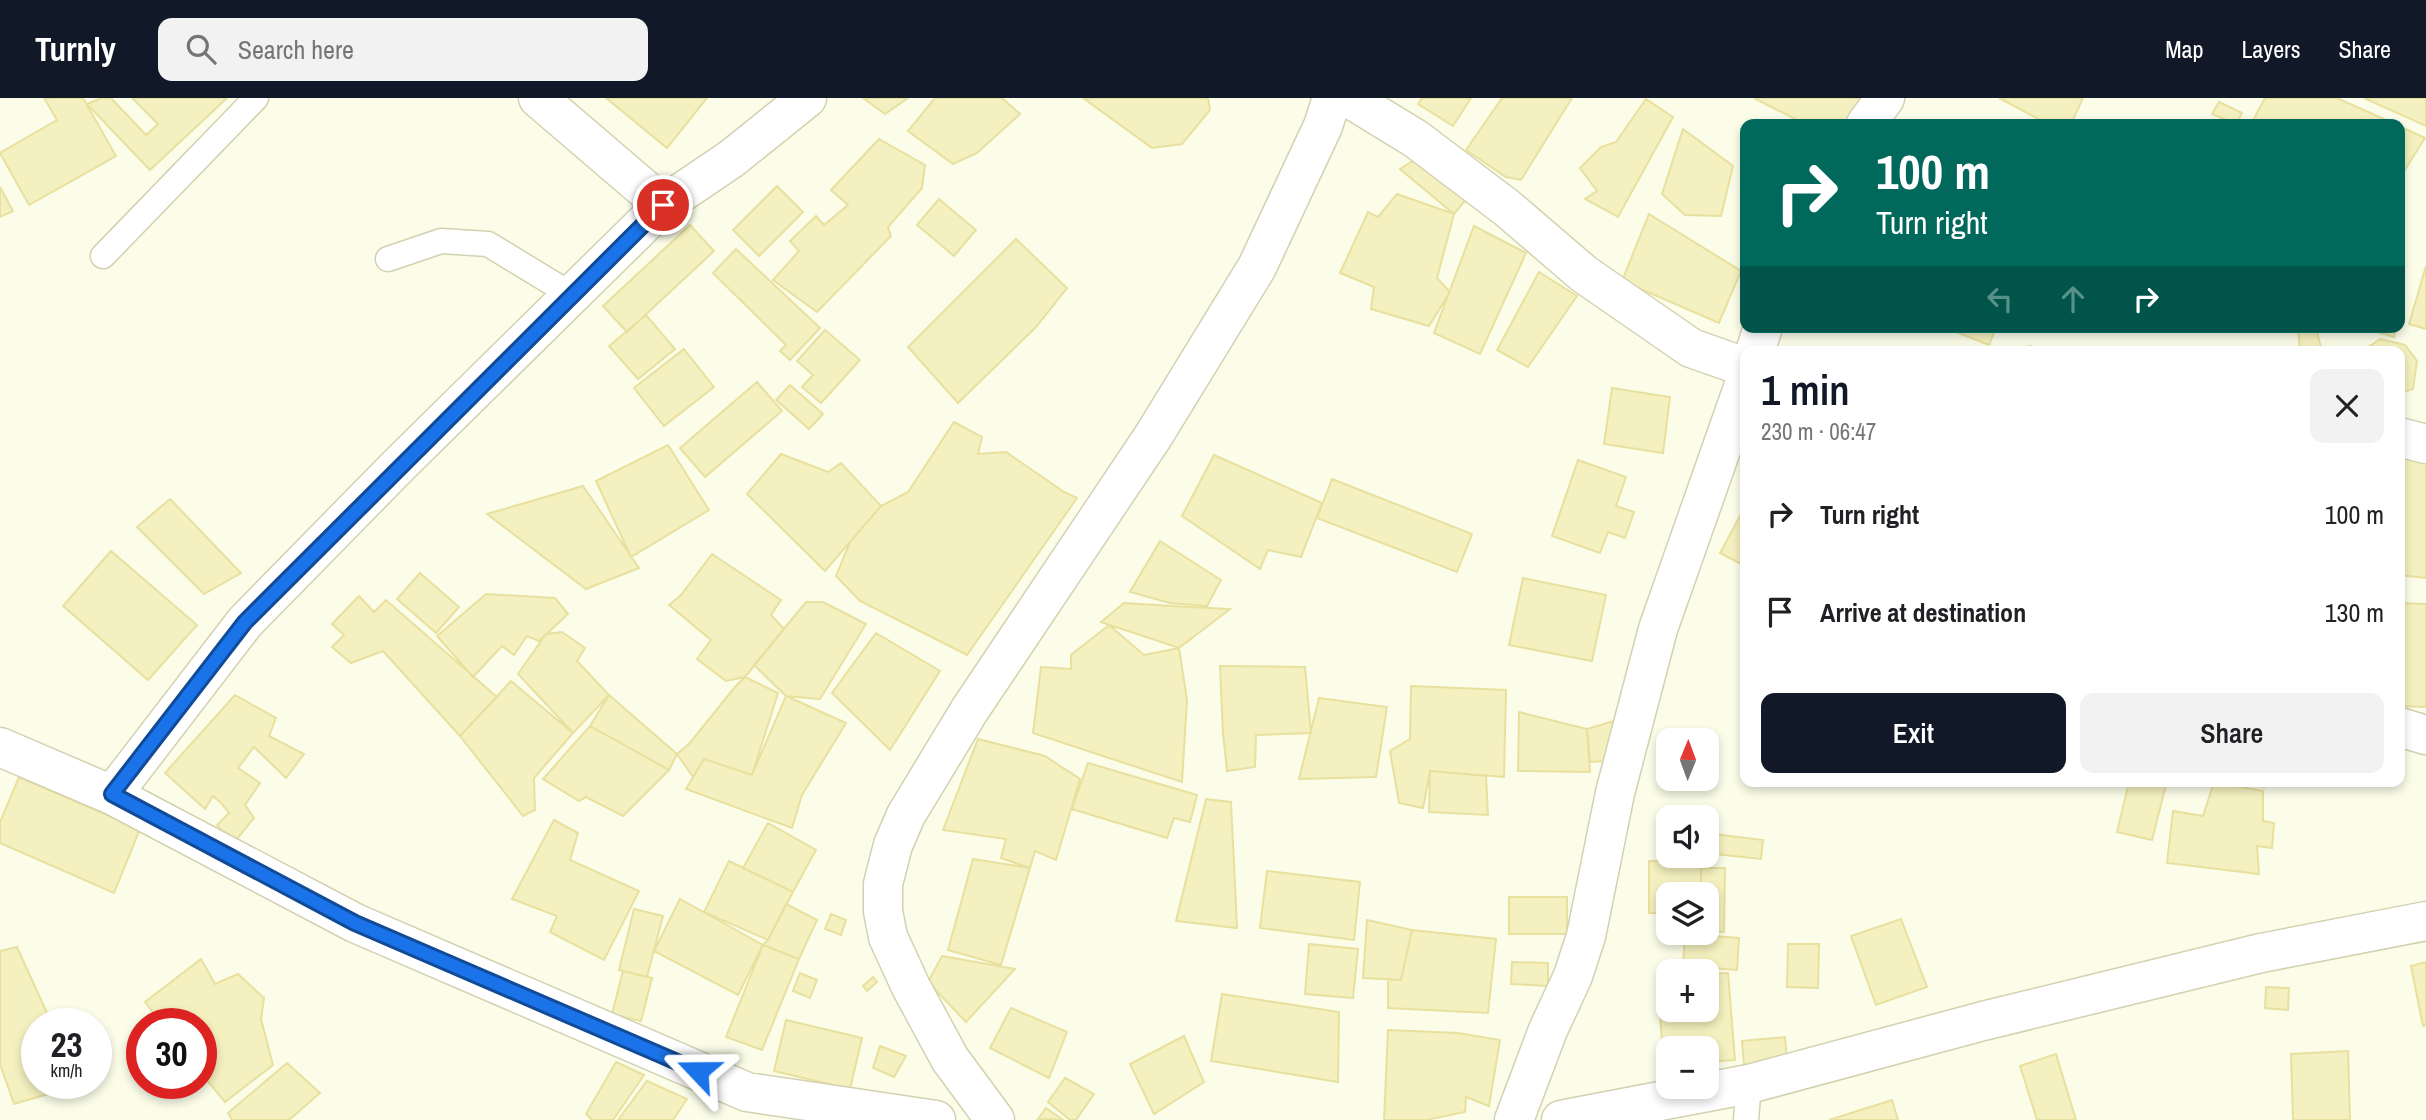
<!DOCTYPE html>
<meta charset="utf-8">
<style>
:root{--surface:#fff;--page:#f2f2f2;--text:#202124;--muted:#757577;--accent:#111827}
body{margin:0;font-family:"Archivo Narrow",sans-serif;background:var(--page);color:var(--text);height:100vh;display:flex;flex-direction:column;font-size:26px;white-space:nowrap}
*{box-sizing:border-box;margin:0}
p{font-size:23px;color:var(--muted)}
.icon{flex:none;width:38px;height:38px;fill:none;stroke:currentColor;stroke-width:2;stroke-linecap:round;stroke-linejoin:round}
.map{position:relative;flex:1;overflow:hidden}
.details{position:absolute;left:1740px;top:248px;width:665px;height:441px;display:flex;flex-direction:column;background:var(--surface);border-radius:14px;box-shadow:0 4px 10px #0003}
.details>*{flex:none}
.top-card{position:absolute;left:1740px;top:21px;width:665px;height:214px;border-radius:14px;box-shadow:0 4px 10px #0003;background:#00695c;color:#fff;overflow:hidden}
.needle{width:46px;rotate:1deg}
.buttons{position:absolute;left:1656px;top:630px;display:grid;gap:14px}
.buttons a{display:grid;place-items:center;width:63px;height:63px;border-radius:14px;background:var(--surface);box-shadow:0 4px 10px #0003;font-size:35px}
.speed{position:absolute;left:21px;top:910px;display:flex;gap:14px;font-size:35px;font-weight:700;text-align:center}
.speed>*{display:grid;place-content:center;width:91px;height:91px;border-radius:50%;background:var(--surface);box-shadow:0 4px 10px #0003;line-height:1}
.speed small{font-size:18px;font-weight:400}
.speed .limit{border:10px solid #d22;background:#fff;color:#111}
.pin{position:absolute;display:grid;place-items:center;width:60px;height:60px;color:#fff;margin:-30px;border:4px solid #fff;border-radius:50%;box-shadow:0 2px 7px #0007}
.me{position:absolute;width:77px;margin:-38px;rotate:293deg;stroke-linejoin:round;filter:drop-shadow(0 0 5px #0008)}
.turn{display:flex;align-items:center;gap:24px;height:147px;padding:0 21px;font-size:32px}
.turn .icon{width:91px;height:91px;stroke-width:2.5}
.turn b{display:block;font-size:49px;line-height:60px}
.lanes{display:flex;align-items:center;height:66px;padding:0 21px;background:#0003;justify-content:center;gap:35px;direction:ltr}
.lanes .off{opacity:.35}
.round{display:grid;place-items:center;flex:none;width:74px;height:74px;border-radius:14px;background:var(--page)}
.head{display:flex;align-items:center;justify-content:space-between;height:119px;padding:0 21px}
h1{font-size:42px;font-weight:600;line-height:52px;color:var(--accent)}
.button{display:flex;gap:14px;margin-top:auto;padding:14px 21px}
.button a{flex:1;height:80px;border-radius:14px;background:var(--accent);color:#fff;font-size:28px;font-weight:600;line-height:80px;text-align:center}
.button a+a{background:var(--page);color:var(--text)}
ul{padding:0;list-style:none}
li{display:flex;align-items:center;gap:21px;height:98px;padding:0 21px}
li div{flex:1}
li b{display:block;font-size:26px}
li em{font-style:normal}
header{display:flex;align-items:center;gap:42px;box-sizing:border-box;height:98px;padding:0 35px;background:var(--accent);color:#fff}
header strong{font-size:33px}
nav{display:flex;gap:38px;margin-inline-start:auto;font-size:24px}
.search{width:490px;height:63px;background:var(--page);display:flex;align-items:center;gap:18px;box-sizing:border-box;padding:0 24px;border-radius:14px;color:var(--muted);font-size:26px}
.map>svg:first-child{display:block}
.building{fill:#f4f0bf;stroke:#e8e09e;stroke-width:2}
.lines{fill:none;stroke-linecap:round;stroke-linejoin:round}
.service-casing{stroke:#d3d1b0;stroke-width:27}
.minor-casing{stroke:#d3d1b0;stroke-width:41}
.service{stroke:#fff;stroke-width:24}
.minor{stroke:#fff;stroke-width:38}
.route-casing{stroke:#114b97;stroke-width:18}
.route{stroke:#1a73e8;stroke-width:12}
</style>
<header>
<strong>Turnly</strong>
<div class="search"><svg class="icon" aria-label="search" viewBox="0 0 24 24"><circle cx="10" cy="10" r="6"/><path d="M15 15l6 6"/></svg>Search here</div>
<nav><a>Map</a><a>Layers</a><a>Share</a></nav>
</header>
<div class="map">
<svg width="2426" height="1022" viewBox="0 0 2426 1022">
<rect width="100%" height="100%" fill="#fbfde9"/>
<path class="building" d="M44 0H83L116 58 29 107 0 55 57 22Z
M101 0H111L146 37 158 26 132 0H227L150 72 87 6Z
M606 0H707L667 50Z
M863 0H908L885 16Z
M935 0H1002L1020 16 977 55 953 66 908 33Z
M1083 0H1208L1210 12 1182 46 1152 50Z
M1422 0H1471L1453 28 1418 6Z
M1502 0H1572L1521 82 1506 79 1466 52Z
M1754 0H1861L1845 26H1805Z
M1999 0H2083L2071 26H2048Z
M2265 0H2337L2395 26H2251Z
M2364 0H2426V28Z
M1646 1 1673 19 1618 119 1585 101 1597 93 1580 70 1601 49 1616 44Z
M2219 4 2242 15 2236 26 2212 16Z
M2399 28 2425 40 2399 81Z
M1683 31 1733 68 1721 118 1685 117 1662 96Z
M879 41 925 67 922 90 888 129 891 138 817 214 773 182 799 153 790 143 816 118 824 127 848 107 831 92Z
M1425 55 1473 93 1454 116 1400 71Z
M777 88 803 114 759 158 733 132Z
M0 89 13 113 0 119Z
M1397 96 1454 116 1437 180 1450 194 1429 228 1371 211 1374 189 1340 175 1368 114 1378 119Z
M939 101 976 132 954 158 917 127Z
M1649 116 1741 173 1719 225 1622 183Z
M690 127 714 153 627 234 603 208Z
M1474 128 1526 155 1480 256 1434 235Z
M1016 141 1067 190 1036 229 958 305 908 249Z
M736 151 820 230 790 262 780 253 786 247 713 175Z
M2426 168V231L2409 226Z
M1539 174 1577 198 1528 269 1497 252Z
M646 217 675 251 638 281 609 248Z
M1944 229H1996L1989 247Z
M2298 229H2316L2322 254H2300Z
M2360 229H2396L2394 239Z
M825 232 860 262 821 305 802 289 813 277 797 263Z
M2380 241 2405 247 2417 263 2413 291 2399 295V254H2361Z
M2030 248 2049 254H2029Z
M684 251 714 289 664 328 634 290Z
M757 284 782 313 705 379 680 350Z
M790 287 823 316 809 331 776 302Z
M1612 290 1670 299 1663 355 1604 346Z
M954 324 982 339 978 356 1006 354 1064 394 1077 400 967 557 860 503 836 478 850 444 881 408 908 394Z
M668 347 709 412 631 459 596 383Z
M781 356 828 374 841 365 881 408 825 473 747 396Z
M1214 357 1322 405 1301 459 1268 452 1260 471 1182 418Z
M2399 357 2426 363V480L2399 477Z
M1578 362 1626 379 1616 408 1634 414 1625 440 1608 434 1600 455 1552 438Z
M1332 381 1472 436 1457 474 1317 420Z
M583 388 639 470 586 491 487 416Z
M170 401 241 475 204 496 137 429Z
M1745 409V468L1720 455Z
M1160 443 1221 482 1207 508 1170 505 1130 494Z
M111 453 197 527 148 582 63 508Z
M712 456 781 502 771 517 784 531 745 579 726 583 697 561 711 542 669 507 681 497Z
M420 475 459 509 436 535 397 501Z
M1523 480 1606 497 1592 563 1509 547Z
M486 496 555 500 568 516 539 543 527 538 514 557 502 548 473 579 437 538Z
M359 498 374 514 386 502 497 599 460 638 383 553 351 565 332 549 344 537 332 526Z
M806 504H823L866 526 820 601 786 598 754 567Z
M1124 505 1172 508 1230 511 1179 550 1101 524Z
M2399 505 2426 506V609L2399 608Z
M1109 527 1144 557 1179 550 1187 602 1182 684 1033 635 1041 569 1071 571V557Z
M562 534 585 550 577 563 609 597 573 635 518 576 546 536Z
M876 535 940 573 890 652 832 595Z
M1220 568 1305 569 1311 635 1256 637 1255 669 1227 673 1223 635Z
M745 579 778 595 752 677 704 661 693 679 677 656 689 646 735 589Z
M511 583 573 635 534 680 535 712 523 718 460 638Z
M1411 588 1506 592 1504 679 1430 673 1423 710 1399 705 1390 653 1410 641Z
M235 597 276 620 269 638 304 656 286 680 254 649 238 670 260 685 245 707 254 720 233 746 217 727 229 715 221 705 213 698 205 711 165 675Z
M609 597 677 656 669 672 590 628Z
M786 598 846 625 802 697 792 730 686 691 704 661 752 677Z
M1319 600 1387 609 1376 679 1299 681Z
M1519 614 1587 631 1590 674 1518 673Z
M1614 623 1610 663 1590 664 1587 631Z
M590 628 669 672 623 718 586 699 579 703 543 681Z
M978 641 1045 658 1080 681 1056 762 1035 753 1030 770 1001 760 1006 741 943 732Z
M1088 665 1197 697 1190 724 1174 720 1167 740 1072 711Z
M1430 673 1486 678 1488 717 1429 714Z
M19 679 140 731 114 795 0 745V724Z
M2129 684H2154L2166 687 2152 742 2117 734Z
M2214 684 2263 693V723L2274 725 2272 750 2257 748 2259 776 2167 765 2173 713 2203 718Z
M2245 684H2266L2264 689Z
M1206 701 1231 704 1237 830 1176 823Z
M554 722 578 735 570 762 639 793 604 862 550 834 557 818 512 801Z
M768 725 816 752 793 794 743 770Z
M1706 735 1763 742 1761 761 1706 755Z
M973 761 1030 770 1001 867 948 852Z
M729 763 793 794 768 842 704 814Z
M1649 763 1701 764V796H1668V815H1649Z
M1701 770H1725L1724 834 1706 833V796H1701Z
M1267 773 1360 784 1354 842 1260 830Z
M1509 799H1567V836H1509Z
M680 801 763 847 738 897 654 853Z
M786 806 817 822 799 861 763 847 768 842Z
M634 811 663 818 647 879 619 872Z
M831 816 846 822 841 837 825 831Z
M1901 821 1927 889 1876 907 1851 838Z
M1367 822 1412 832 1401 882 1363 880Z
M1412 832 1496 841 1488 915 1388 910V882H1401Z
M1685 836 1739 840 1737 872 1683 868Z
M1309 846 1358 851 1353 900 1305 896Z
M1788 846H1819L1818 890 1787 889Z
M763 847 799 861 762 952 726 939Z
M17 849 52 926H37V985L79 987 14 1006 0 966V853Z
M942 858 1015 871 966 924 928 884Z
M201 861 215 886 238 876 264 900 261 921 273 967 225 1004 201 975V926H162L145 904Z
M1512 864 1548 865V888L1511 886Z
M2426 864V927L2423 928 2411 868Z
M623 873 652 880 641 923 612 916Z
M800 875 817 882 810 900 793 893Z
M1728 875 1735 962 1706 964V950H1668V967L1664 968 1657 880 1668 879V912H1706V876Z
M873 879 877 884 867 893 863 888Z
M2266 889 2289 890 2288 912 2265 910Z
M1222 896 1339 914 1338 984 1211 963Z
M1011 910 1067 934 1049 980 990 950Z
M786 922 862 940 850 991 774 973Z
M1388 932 1458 935 1500 942 1489 1008 1466 999 1465 1014 1426 1022H1384Z
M1184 938 1204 984 1154 1016 1130 966Z
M1785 939 1787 963 1744 967 1742 943Z
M880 948 906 958 894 979 873 970Z
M2348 953 2350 1022H2293L2291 956Z
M2056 956 2076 1022H2037L2020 968Z
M616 964 644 977 613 1022H592L586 1016Z
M287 965 320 995 289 1022H232L228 1015Z
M1065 980 1094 996 1076 1022H1070L1048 1004Z
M647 983 687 1001 673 1022H618Z
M1892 1002 1898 1022H1829Z
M1046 1010 1063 1022 1038 1021Z"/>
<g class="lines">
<g class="service-casing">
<path id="service" d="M103 158 256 0
M388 161 441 143 488 146 572 197
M1746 1022 1749 986"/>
</g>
<g class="minor-casing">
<path id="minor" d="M538 0 663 107
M1349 0 1416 41 1507 110 1584 176 1691 250 1745 269
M1866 26 1885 0
M1755 254 1763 229
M2399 339 2426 346
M2399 629 2426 637
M0 649 112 697 355 825 747 994 936 1022
M112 697 245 524 397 369 663 107 731 61 807 0
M995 1022 950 961 911 889 888 839 883 813V786L893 747 906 717 969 613 1154 337 1257 169 1323 28 1332 0
M1514 1022 1548 932 1573 878 1586 838 1615 695 1658 531 1745 284
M1561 1022 1749 986 1983 923 2261 855 2426 823"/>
</g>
<use href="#service" class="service"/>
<use href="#minor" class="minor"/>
</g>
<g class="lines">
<g class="route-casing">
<path id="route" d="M663 107 245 524 112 696 355 825 698 973"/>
</g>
<use href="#route" class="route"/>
</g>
</svg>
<div class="buttons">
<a><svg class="needle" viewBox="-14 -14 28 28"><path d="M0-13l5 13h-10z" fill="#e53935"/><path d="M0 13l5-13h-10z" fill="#757577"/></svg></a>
<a><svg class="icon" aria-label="sound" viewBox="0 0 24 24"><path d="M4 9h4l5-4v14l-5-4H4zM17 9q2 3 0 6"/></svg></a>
<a><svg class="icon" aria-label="layers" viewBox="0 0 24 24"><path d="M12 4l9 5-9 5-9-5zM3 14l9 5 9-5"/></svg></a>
<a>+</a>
<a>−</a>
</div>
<div class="speed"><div>23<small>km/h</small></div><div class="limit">30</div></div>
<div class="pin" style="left:663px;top:107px;background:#d93025"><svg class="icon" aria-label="arrive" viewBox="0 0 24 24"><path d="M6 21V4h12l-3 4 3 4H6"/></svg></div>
<svg class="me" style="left:698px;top:973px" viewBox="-20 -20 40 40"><path d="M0-17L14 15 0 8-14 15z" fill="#1a73e8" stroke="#fff" stroke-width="4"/></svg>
<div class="top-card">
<div class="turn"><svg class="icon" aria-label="right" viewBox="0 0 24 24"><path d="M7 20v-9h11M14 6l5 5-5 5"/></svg><div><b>100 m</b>Turn right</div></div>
<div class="lanes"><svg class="icon off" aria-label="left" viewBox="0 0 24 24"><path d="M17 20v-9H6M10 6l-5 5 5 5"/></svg><svg class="icon off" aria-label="ahead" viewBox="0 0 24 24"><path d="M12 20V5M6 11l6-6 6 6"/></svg><svg class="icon" aria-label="right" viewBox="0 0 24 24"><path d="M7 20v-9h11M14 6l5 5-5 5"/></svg></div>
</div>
<section class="details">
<div class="head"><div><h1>1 min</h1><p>230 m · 06:47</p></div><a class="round"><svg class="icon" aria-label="close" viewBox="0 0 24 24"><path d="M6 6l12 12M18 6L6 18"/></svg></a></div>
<ul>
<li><svg class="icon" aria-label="right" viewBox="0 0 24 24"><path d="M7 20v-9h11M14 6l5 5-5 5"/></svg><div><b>Turn right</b></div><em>100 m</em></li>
<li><svg class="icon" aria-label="arrive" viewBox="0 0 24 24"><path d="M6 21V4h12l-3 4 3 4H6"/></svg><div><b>Arrive at destination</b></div><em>130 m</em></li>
</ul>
<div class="button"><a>Exit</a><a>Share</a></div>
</section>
</div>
